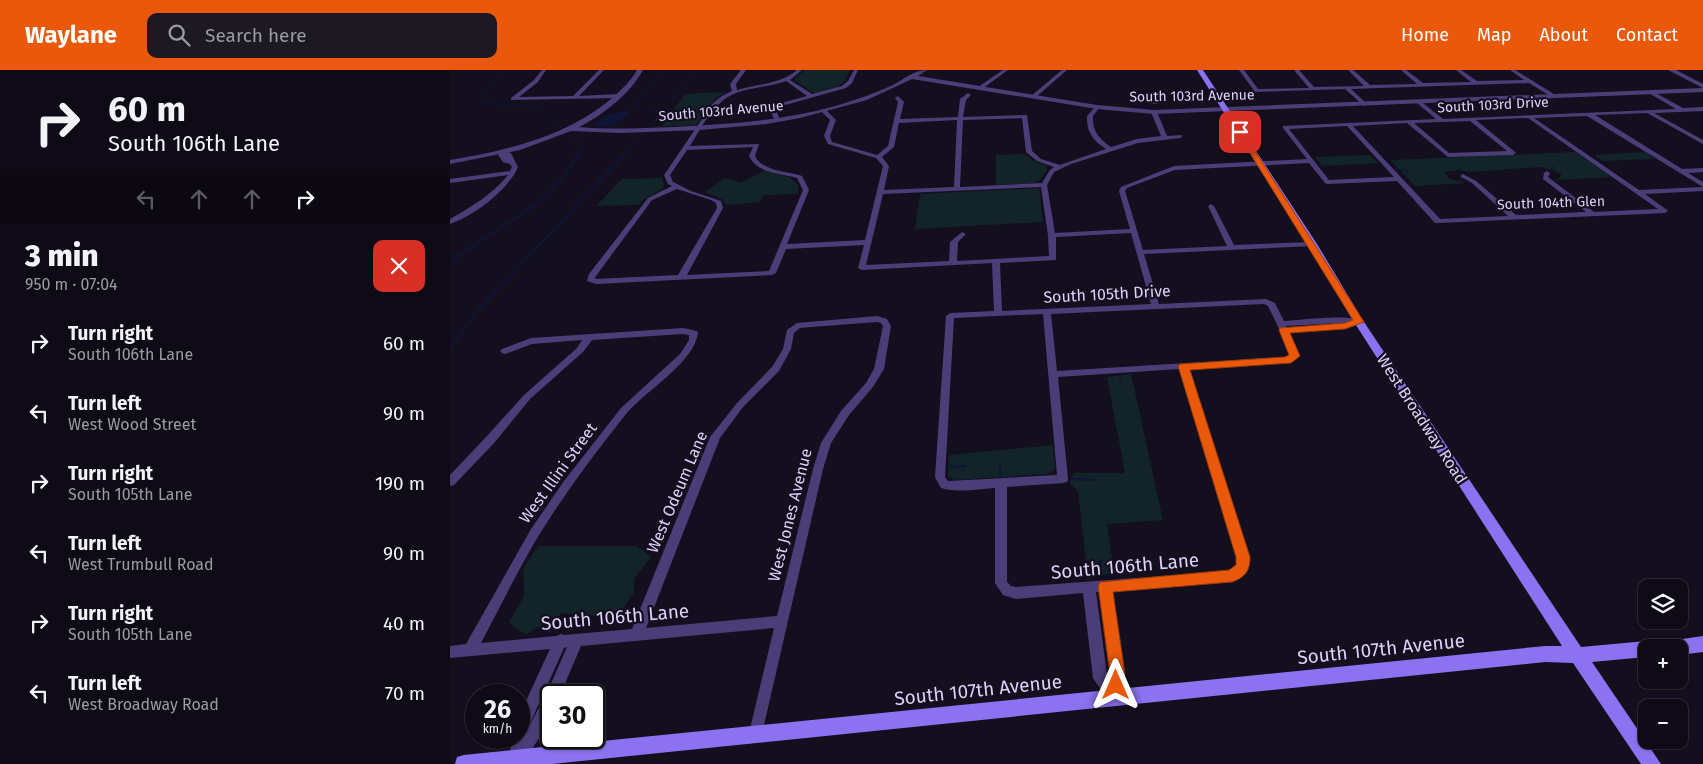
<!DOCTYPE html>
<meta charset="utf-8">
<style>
:root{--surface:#0f0b16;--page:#1d1923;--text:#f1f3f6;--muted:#9b9ba1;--line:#2f2b35;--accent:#ea580c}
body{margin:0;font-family:"Fira Sans",sans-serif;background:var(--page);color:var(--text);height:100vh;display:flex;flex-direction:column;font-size:19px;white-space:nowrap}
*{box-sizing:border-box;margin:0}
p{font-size:16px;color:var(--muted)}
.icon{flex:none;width:28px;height:28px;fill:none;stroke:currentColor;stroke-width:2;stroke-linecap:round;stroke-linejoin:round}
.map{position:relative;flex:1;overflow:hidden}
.details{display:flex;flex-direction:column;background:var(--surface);width:450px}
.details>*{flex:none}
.banner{background:#0f0b16;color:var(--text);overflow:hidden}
.buttons{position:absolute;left:1188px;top:509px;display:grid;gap:10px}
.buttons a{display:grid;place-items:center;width:50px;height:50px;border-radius:10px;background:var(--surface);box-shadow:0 1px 4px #0004,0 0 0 1px var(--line);font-size:25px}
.speed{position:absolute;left:15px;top:614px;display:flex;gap:10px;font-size:25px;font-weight:700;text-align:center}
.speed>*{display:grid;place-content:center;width:65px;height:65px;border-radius:50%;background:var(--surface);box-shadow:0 1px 4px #0004,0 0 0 1px var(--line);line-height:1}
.speed small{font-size:12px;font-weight:400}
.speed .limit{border:2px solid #111;border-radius:8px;background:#fff;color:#111}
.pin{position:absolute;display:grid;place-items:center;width:42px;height:42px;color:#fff;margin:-21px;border-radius:10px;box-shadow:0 2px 8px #0006}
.me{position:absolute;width:55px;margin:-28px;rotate:0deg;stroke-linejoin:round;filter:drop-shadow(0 0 4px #0008)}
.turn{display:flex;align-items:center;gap:18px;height:105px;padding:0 25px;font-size:22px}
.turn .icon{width:65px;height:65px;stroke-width:2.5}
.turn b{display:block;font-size:35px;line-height:42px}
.lanes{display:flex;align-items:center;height:48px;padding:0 25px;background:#0003;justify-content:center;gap:25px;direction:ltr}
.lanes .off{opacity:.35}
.round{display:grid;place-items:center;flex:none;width:52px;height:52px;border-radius:10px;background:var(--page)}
.head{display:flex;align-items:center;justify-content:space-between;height:85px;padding:0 25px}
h1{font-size:30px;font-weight:800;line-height:38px}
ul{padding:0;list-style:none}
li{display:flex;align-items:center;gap:15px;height:70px;padding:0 25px}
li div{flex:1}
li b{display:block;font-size:19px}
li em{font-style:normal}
header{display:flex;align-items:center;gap:30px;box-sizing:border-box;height:70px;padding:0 25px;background:var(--accent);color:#fff}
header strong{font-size:24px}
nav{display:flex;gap:28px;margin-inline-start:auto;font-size:18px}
.search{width:350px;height:45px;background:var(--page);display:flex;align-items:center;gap:12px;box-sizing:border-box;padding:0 18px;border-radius:10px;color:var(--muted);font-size:19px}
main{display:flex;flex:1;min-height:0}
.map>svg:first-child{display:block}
.green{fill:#122427}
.water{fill:#0e1538}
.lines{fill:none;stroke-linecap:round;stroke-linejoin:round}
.stream-far3{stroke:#0e1538;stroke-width:1}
.stream-far2{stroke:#0e1538;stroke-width:2}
.stream-far1{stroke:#0e1538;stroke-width:2.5}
.stream{stroke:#0e1538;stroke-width:3}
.minor{fill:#4b3e78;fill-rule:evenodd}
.tertiary{fill:#4b3e78;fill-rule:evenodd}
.secondary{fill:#8c72f0;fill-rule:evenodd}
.route{fill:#ea580c;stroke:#983908}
.labels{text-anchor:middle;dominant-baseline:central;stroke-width:4.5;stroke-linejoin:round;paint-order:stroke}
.far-street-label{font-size:14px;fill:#ddd1fa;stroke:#140f1e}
.street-label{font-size:16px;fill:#ddd1fa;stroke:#140f1e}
.near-street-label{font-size:19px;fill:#ddd1fa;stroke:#140f1e}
</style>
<header>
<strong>Waylane</strong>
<div class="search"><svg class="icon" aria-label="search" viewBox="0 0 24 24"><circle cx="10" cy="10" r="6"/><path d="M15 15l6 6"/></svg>Search here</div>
<nav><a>Home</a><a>Map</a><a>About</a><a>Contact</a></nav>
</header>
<main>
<section class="details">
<div class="banner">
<div class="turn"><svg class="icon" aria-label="right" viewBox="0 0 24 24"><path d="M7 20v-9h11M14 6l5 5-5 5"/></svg><div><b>60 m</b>South 106th Lane</div></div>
<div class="lanes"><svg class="icon off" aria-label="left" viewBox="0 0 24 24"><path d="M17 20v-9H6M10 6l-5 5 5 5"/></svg><svg class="icon off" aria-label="ahead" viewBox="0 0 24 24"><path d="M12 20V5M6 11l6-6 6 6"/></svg><svg class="icon off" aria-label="ahead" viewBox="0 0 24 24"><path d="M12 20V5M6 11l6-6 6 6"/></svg><svg class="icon" aria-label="right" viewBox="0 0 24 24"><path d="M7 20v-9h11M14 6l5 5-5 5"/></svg></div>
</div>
<div class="head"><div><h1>3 min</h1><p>950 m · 07:04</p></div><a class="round" style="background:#d93025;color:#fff"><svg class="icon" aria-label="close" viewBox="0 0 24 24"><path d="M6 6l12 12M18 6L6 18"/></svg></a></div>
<ul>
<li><svg class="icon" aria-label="right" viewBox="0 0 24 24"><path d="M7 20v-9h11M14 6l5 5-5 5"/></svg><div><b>Turn right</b><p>South 106th Lane</p></div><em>60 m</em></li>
<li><svg class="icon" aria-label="left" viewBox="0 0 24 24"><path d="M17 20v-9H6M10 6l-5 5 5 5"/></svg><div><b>Turn left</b><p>West Wood Street</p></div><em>90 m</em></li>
<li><svg class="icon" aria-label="right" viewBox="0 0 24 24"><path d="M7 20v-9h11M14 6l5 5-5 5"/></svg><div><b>Turn right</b><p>South 105th Lane</p></div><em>190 m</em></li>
<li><svg class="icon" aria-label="left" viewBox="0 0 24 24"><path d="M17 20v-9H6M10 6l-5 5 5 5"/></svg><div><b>Turn left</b><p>West Trumbull Road</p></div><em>90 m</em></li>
<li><svg class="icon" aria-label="right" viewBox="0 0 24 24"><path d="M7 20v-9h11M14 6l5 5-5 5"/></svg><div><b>Turn right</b><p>South 105th Lane</p></div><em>40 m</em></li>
<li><svg class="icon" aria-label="left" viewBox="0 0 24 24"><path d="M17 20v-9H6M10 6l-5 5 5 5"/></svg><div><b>Turn left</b><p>West Broadway Road</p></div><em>70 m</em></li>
</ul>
</section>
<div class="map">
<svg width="1253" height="694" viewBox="0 0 1253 694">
<rect width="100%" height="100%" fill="#140f1e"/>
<path class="green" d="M355 0H400C394 19 381 19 364 23L344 10 345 8Z
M276 22 265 29 246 55 212 56 235 24Z
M1126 82 1162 107 1105 110 1111 107V104L1103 100 1091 97 1020 102 1009 100 994 102 1000 109 1017 113 965 116 940 90Z
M1195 82 1205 89 1153 91 1144 85Z
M574 84 583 90 596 96 597 100 590 110 583 113 546 115V85Z
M920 85 928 93 872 96 865 87Z
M315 100 339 107 348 115V124L313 125 310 132 276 135 272 129 255 122 275 108 291 113Z
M212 108 214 116C209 123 196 126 188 135L146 136 172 109Z
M589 118 593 152 465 159 470 124Z
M681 304 713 450 657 454 664 503 638 507 628 421 619 413 624 403H675L657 307Z
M603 375 605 399 598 404 505 410 498 406 499 385Z
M88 476H187L201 487 184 509V522L174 538 158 547 113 543 76 564 67 560 59 552 74 526 73 499Z"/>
<path class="water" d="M171 41 180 43 162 56 146 57 145 53 155 46Z"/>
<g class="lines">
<path class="stream-far3" d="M56 0 30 26 31 29C65 45 85 18 112 58
M193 37 187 34 190 26 216 0
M199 39 212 42
M172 44 188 35
M201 56 246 0
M118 65 132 76 128 85
M124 69 133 64
M175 85 194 64"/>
<path class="stream-far2" d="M946 99 958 101
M1101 99 1103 97
M0 193C28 169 61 154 90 131 106 118 118 101 129 83
M0 279 28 240 176 83
M670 306 671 311"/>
<path class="stream-far1" d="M550 396V405
M501 397 515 396
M623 409 644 410"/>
<path class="stream" d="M645 505 652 490"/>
<path class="minor" d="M92 0H96L88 12 69 27 123 26 149 0H154L129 26 168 24 171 26 168 28 61 30V28L84 10Z
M291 0H296L286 14 287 20C308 14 331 14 347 0H352L340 10 362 24 392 16 398 11 404 0H408L402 13 396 18 328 37 326 40 330 49 327 51 324 49 320 40 324 35 357 26 336 11C320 17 302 17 286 23 263 32 252 57 240 76L309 74 305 86C313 102 337 101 352 106L359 120 337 174 415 170 433 96 426 88 378 74 374 66 380 50 370 40 375 39 386 50 380 66 382 72 427 85 438 76 448 32 445 28 448 26 454 32 450 49 508 47 510 29 518 23 521 25 516 30 513 47 577 45 582 81 591 89 610 95 656 79C643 71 636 61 637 46L647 35 650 37 643 46C642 61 649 69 661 77L687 69 711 66 701 42 704 40 707 42 717 66 732 65V67L730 68 688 73 621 94 604 102 597 115 605 163 680 159 669 121 671 117 724 96 857 89 833 58V56L986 49 967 33 966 32 969 30 993 49 1226 39 1197 22 1202 21 1233 38 1253 37V41L1204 43 1253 70V74L1197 43 1145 45 1232 99 1253 98V102L1238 103 1253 112V117L1137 46 1084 48 1189 120 1253 117V121L1195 124 1217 140 1218 141 1215 143 988 153H985L947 111 877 114 875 113 859 93 725 100 677 118 675 121 693 180 777 176 758 136 761 134 764 136 784 175 862 172 866 174 862 176 694 184 709 234 816 229 825 233 834 251C851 250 902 243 913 252L909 255 890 253 836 256 847 279 849 286 840 292 739 299 799 487C799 501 796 506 782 511L662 521C666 551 680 605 669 632L664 634 659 632 643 608 633 523 566 529 553 525 545 513V418C528 419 508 423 491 418L485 407 496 246 500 243 544 241 542 193 412 200 408 198 414 175 336 179 326 203 322 205 146 214 137 211 139 204 198 128 222 116 218 114 214 105 263 33 272 26 282 21 280 14ZM572 48 576 82 587 91 604 97 600 100 592 113 510 117 513 50ZM1078 48 1208 139 1144 142 1098 107 1100 103 1097 101 1094 103 1093 109 1136 142 1066 145 1026 111 1013 104 1010 106 1011 107 1022 113 1058 146 990 149 903 56 957 53 998 87 1063 85 1066 83 1065 82 1026 50ZM507 50 504 117 434 120 439 96 432 87 444 77 449 53ZM1020 51 1057 81 999 83 964 53ZM897 56 944 107 879 110 839 59ZM303 77 299 86C308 104 330 103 347 108L353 120 319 201 237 205 273 138 271 131 241 121 223 112 220 105 237 80ZM591 117 598 165 599 186 507 191 508 172 516 164 512 162 500 172 499 191 416 195 433 124ZM227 119 261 130 266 133 267 138 228 205 145 209 146 206 202 130ZM681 163 701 234 552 241 550 193 606 190V167ZM814 234 818 236 839 279V285L835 287 607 301 601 244ZM593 244 607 405 498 411 495 407 504 248ZM729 299 787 487V496L780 501 566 517 561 516 557 512V417L613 413 617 412 618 409 608 307ZM646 522H650L660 604 659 609 657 605Z
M553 0H558L532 19H528V17Z
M612 0H617L585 28H581V26Z
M789 0H794L808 19 859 18 844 0H849L864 17 914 16 898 0H903L920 15 967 14 951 0H956L973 13 1021 12 1006 0H1011L1027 11 1074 10 1060 0H1065L1107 26 1102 27 1079 13 901 19 916 33V35L914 36 895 19 805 22Z
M700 30 710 32 707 34 698 33 697 32Z
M53 80 61 83 68 97C58 120 25 145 0 154V149C21 137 43 124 58 105L0 113V109L60 101 62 97 60 94 53 92 48 85Z
M427 246 437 249 441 256 434 299 423 317 399 345 381 373 373 399 311 668 306 670 301 668 299 663 324 558 131 576 110 625H101V643L91 665 73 693H63L60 688 61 668H69V646L100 579 0 588V576L16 574 81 459 114 411 171 338 230 284 239 270V265L233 264 142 270 133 282 80 329 45 372 4 415 0 416V405L37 366 74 325 127 278 132 270 82 274 55 284 52 283 50 281 52 279 81 268 233 258 247 261 248 263C244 293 195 321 176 344 145 383 115 423 89 465 68 500 50 537 31 573L106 566 111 564 114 565 182 559 260 367 287 333 322 297 333 279 337 260 347 253ZM427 252 431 253 433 256 424 299 416 313 391 341 371 373 363 399 327 546 196 558 270 368 293 337 329 301 341 279 344 263 350 258 361 257ZM117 577 97 623 77 660 114 578Z"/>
<path class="tertiary" d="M187 0H193C180 24 153 45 129 57 160 60 192 58 224 57 277 54 331 51 382 37 403 31 423 24 443 15 454 9 464 0 477 0L468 6 647 35 704 40 1253 18V22L704 44 647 39 462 9 417 30 350 48 317 54 250 60 170 63 121 61 70 80 0 94V90C58 80 115 67 161 29 170 21 181 11 187 0Z
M1218 0H1226L1253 14V18Z"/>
<path class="secondary" d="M747 0H753L867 174 914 252 1131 577 1196 571 1202 573 1204 578H1196V587L1142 592 1211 694H1191L1123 593 1095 592 102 694H5L7 687 14 685 1095 576H1112L904 252 857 174Z
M1253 566V582L1229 585V578H1210L1212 572Z"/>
</g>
<path class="route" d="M788 61 793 62 914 252 895 259 840 263 850 286 841 293 740 300 800 487C800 500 796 507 782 512L663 522 675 604 671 621 666 623 660 621 658 615 660 604 648 516 650 512 779 500 786 495V487L728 296 730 294 835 287 839 285 829 260 830 258 895 253 903 250 787 62Z"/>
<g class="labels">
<g class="far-street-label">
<text transform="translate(742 26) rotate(-1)">South 103rd Avenue</text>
<text transform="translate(1043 35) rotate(-3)">South 103rd Drive</text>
<text transform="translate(271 41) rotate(-5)">South 103rd Avenue</text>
<text transform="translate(1101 133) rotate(-2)">South 104th Glen</text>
</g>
<g class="street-label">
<text transform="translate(657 224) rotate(-3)">South 105th Drive</text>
<text transform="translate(972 349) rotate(57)">West Broadway Road</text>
<text transform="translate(108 403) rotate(-54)">West Illini Street</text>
<text transform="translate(227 422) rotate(-67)">West Odeum Lane</text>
<text transform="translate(340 445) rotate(-76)">West Jones Avenue</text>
</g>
<g class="near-street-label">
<text transform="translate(675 496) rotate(-5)">South 106th Lane</text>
<text transform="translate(165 547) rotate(-5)">South 106th Lane</text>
<text transform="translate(931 579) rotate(-6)">South 107th Avenue</text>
<text transform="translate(528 620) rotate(-6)">South 107th Avenue</text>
</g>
</g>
</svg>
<div class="buttons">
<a><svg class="icon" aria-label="layers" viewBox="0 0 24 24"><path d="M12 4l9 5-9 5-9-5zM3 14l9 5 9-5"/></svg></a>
<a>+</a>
<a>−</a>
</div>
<div class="speed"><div>26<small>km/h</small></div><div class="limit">30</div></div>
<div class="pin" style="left:790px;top:62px;background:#d93025"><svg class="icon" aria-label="arrive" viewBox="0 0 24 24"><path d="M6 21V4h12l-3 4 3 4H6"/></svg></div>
<svg class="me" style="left:666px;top:615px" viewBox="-20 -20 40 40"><path d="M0-17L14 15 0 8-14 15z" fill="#ea580c" stroke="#fff" stroke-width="4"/></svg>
</div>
</main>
